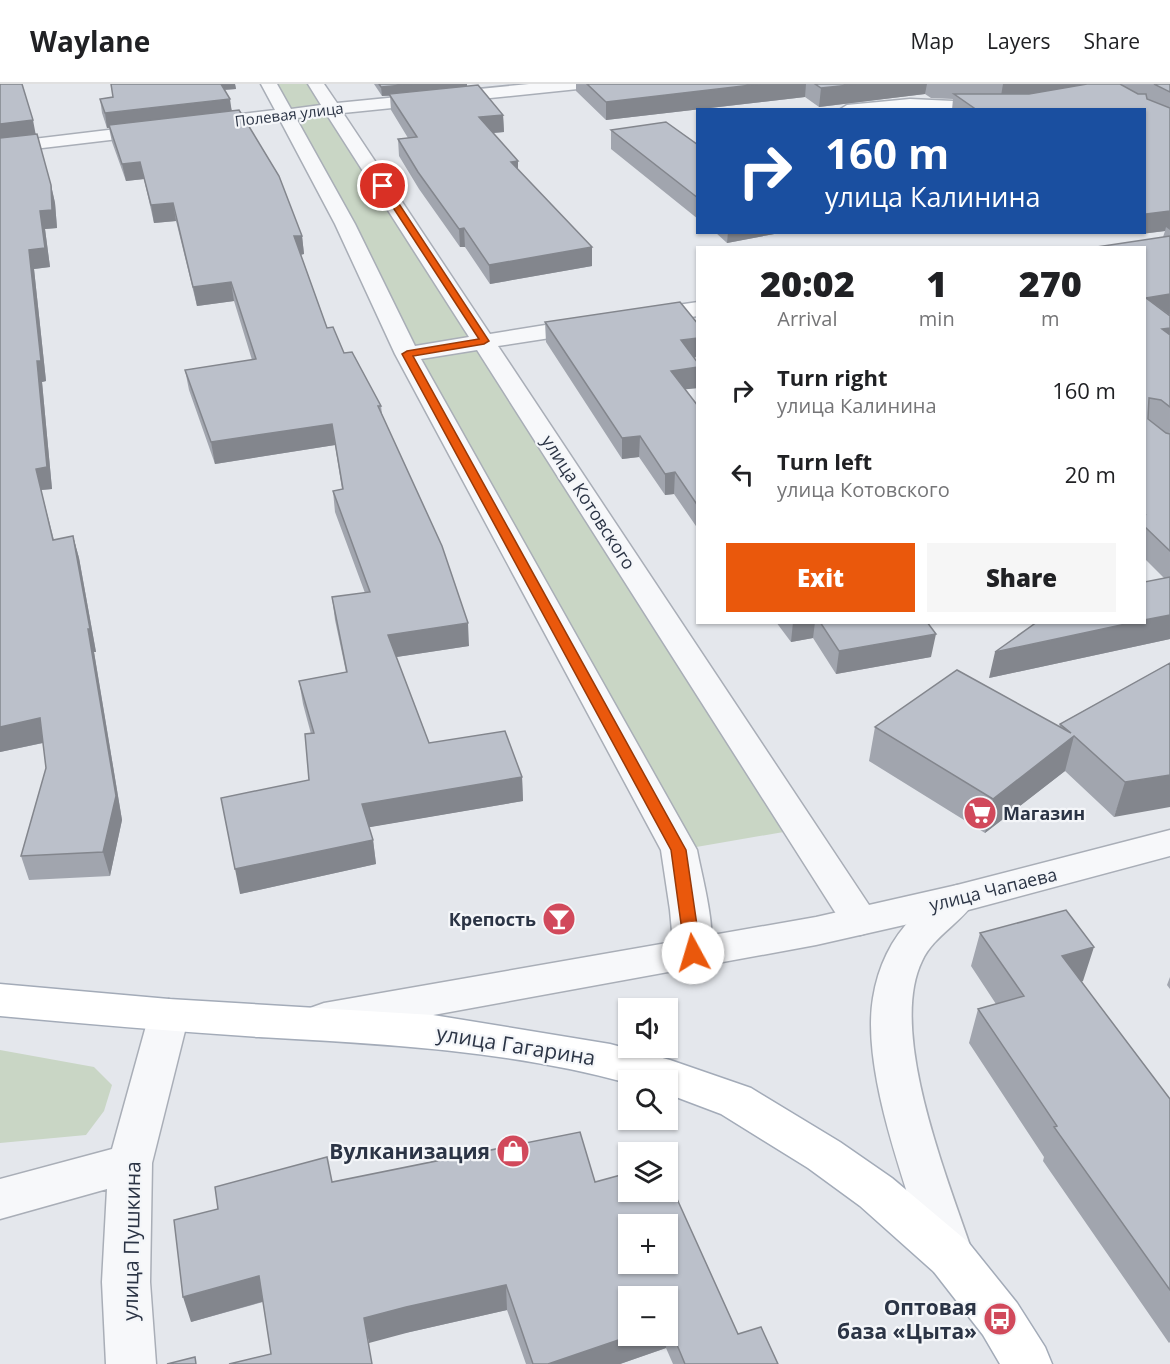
<!DOCTYPE html>
<meta charset="utf-8">
<style>
:root{--surface:#fff;--page:#f6f6f6;--text:#202124;--muted:#757577;--line:#e0e0e0;--accent:#ea580c}
body{margin:0;font-family:"Open Sans",sans-serif;background:var(--page);color:var(--text);height:100vh;display:flex;flex-direction:column;font-size:22px;white-space:nowrap}
*{box-sizing:border-box;margin:0}
p{font-size:20px;color:var(--muted)}
.icon{flex:none;width:33px;height:33px;fill:none;stroke:currentColor;stroke-width:2;stroke-linecap:round;stroke-linejoin:round}
.map{position:relative;flex:1;overflow:hidden}
.details{position:absolute;left:696px;top:162px;width:450px;height:378px;display:flex;flex-direction:column;background:var(--surface);border-radius:0px;box-shadow:0 2px 4px #0004}
.details>*{flex:none}
.hud{position:absolute;left:696px;top:24px;width:450px;height:126px;border-radius:0px;box-shadow:0 2px 4px #0004;background:#1a4fa0;color:#fff;overflow:hidden}
.fabs{position:absolute;left:618px;top:914px;display:grid;gap:12px}
.fabs a{display:grid;place-items:center;width:60px;height:60px;border-radius:0px;background:var(--surface);box-shadow:0 2px 4px #0004;font-size:30px}
.pin{position:absolute;display:grid;place-items:center;width:51px;height:51px;color:#fff;margin:-26px;border:3px solid #fff;border-radius:50%;box-shadow:0 2px 6px #0007}
.me{position:absolute;width:66px;margin:-33px;rotate:354deg;stroke-linejoin:round;filter:drop-shadow(0 0 4px #0008)}
.turn{display:flex;align-items:center;gap:21px;height:126px;padding:0 30px;font-size:27px}
.turn .icon{width:78px;height:78px;stroke-width:2.5}
.turn b{display:block;font-size:42px;line-height:51px}
.eta{display:flex;justify-content:space-evenly;align-items:center;height:102px;text-align:center}
.eta b{font-size:36px;font-weight:800;line-height:42px}
.action{display:flex;gap:12px;margin-top:auto;padding:12px 30px}
.action a{flex:1;height:69px;border-radius:0px;background:var(--accent);color:#fff;font-size:24px;font-weight:800;line-height:69px;text-align:center}
.action a+a{background:var(--page);color:var(--text)}
ul{padding:0;list-style:none}
li{display:flex;align-items:center;gap:18px;height:84px;padding:0 30px}
li div{flex:1}
li b{display:block;font-size:22px}
li em{font-style:normal}
header{display:flex;align-items:center;gap:36px;box-sizing:border-box;height:84px;padding:0 30px;background:var(--surface);border-bottom:2px solid var(--line)}
header strong{font-size:28px}
nav{display:flex;gap:33px;margin-inline-start:auto;font-size:21px}
.map>svg:first-child{display:block}
.green{fill:#c9d6c5}
.lines{fill:none;stroke-linecap:round;stroke-linejoin:round}
.minor-casing{stroke:#a9aeb7;stroke-width:3}
.tertiary-casing{stroke:#a9aeb7;stroke-width:3}
.primary-casing{stroke:#a3abb8;stroke-width:3}
.minor{fill:#f7f8fa;fill-rule:evenodd}
.tertiary{fill:#f7f8fa;fill-rule:evenodd}
.primary{fill:#fff;fill-rule:evenodd}
.wall{fill:#a1a5ae;fill-rule:evenodd}
.shaded-wall{fill:#83868d}
.building{fill:#bbc0ca;stroke:#83868d;stroke-width:1.5;fill-rule:evenodd}
.route{fill:#ea580c;stroke:#983908;stroke-width:1.5}
.labels{text-anchor:middle;dominant-baseline:central;stroke-width:4.5;stroke-linejoin:round;paint-order:stroke}
.far-street-label{font-size:15px;fill:#2b3445;stroke:#f4f6f9}
.street-label{font-size:18px;fill:#2b3445;stroke:#f4f6f9}
.poi-label{font-size:18px;font-weight:bold;fill:#2b3445;stroke:#f4f6f9;text-anchor:start}
.near-street-label{font-size:21px;fill:#2b3445;stroke:#f4f6f9}
.near-poi-label{font-size:21px;font-weight:bold;fill:#2b3445;stroke:#f4f6f9;text-anchor:end}
</style>
<header>
<strong>Waylane</strong>
<nav><a>Map</a><a>Layers</a><a>Share</a></nav>
</header>
<div class="map">
<svg width="1170" height="1280" viewBox="0 0 1170 1280">
<rect width="100%" height="100%" fill="#e4e7ec"/>
<path class="green" d="M269 0H316L801 745 679 766Z
M0 966 94 983 112 1001 104 1027 86 1051 0 1059Z"/>
<g class="lines">
<g class="minor-casing">
<path id="minor" d="M261 0H277L291 25 321 21 308 0H324L337 19 529 0H586L578 5 343 29 490 250 589 234 597 236 600 241 597 246 589 248 498 262 873 827 879 837 873 847 860 851 847 847 477 266 421 275 697 766C702 794 720 855 707 879L693 884 679 879 674 869 670 826 661 766 395 270 335 140 280 36 0 69V59L275 26ZM327 31 469 253 415 262 355 140 296 34Z
M910 15 997 19 1003 20 1006 24 839 26 847 21Z
M698 218V232L643 240 635 238 632 233 635 228 643 226Z
M957 801 970 805 976 815C962 839 934 851 922 877 887 949 950 1100 974 1173L968 1188 951 1194 934 1188 928 1173C906 1102 861 987 873 914 878 883 891 855 913 833 926 820 939 807 957 801Z
M169 915 183 920 189 931 152 1079 150 1198 156 1280H106L102 1198 107 1105 0 1135V1095L112 1065 149 931 155 920Z"/>
</g>
<g class="tertiary-casing">
<path id="tertiary" d="M1170 746V772L957 829 816 861 324 951 310 946 304 935 310 924 324 919 816 833 957 801Z"/>
</g>
<g class="primary-casing">
<path id="primary" d="M0 900 169 915 433 931 610 960 670 976 751 1004 840 1058 892 1094 968 1158 1017 1219 1045 1263 1052 1280H1000L983 1251 934 1188 860 1122 808 1084 721 1030 668 1010V996H628V999C508 966 383 960 259 953 172 947 86 940 0 932Z"/>
</g>
<use href="#minor" class="minor"/>
<use href="#tertiary" class="tertiary"/>
<use href="#primary" class="primary"/>
</g>
<path class="wall" d="M0 0 36 50 51 101 55 119 57 144 45 145 50 183 34 185 46 297 42 298 52 405 41 406 54 456 73 452 79 474 96 568H94L122 736 110 792 29 796 21 772 46 684 43 659 0 668Z
M111 0H235L236 5 225 6 232 27 302 152 304 170 301 171 327 244 381 322 382 330 469 562 396 573 429 659 522 693 523 717 369 743 373 756 376 780 240 810 309 696 311 650 303 620 299 597 346 588 335 536 332 513 365 509 335 428 333 407 342 405 335 361 215 380 189 306 185 286 252 276 234 217 197 222 176 137 154 139 144 95 126 97 112 58 109 44H107L102 29 100 15 113 13Z
M374 0H467V2L503 31 504 48 493 49 518 86 592 182 490 200 465 163H460L419 105 399 72 398 55 408 54 391 26 390 12H382Z
M576 0H1170V555L989 594 1164 494 1144 474V164L1163 153 1165 147 1141 150 1139 148H1144V26H952L953 15 931 14 925 10 819 23 805 13 606 36 576 7Z
M611 46 698 61V135L611 65Z
M715 148H785L727 159Z
M545 238 694 274 698 279V304L685 305 698 322V445L674 410 665 411 639 373 622 375 546 258Z
M776 538H927L931 573 836 590 813 554 791 558Z
M1170 579 1114 733 1065 687 985 749 869 677 875 643H1059L1060 640Z
M980 849 1083 897 1081 898 1170 1015V1258L1169 1259 1043 1077 1044 1073 969 959 978 925 996 920 971 882Z
M1170 893V905L1167 901Z
M332 1098H595L738 1250 778 1280H673L666 1264 620 1280H526L507 1226 410 1248 271 1270 263 1218 191 1238ZM668 1212V1251H628Z"/>
<path class="shaded-wall" d="M218 0H235L236 5 219 6Z
M415 0H467V4L382 12 381 3Z
M760 0H806L805 13 606 36V18Z
M859 0H927L925 10 819 23 821 4Z
M1003 0H1090L1000 18Z
M230 15 232 29 107 44 105 29Z
M503 31 504 48 480 50 479 33Z
M33 36 36 52 0 57V40Z
M518 77V95L511 78Z
M140 78 144 95 126 97 122 80Z
M51 101 55 119 57 144 45 145 50 183 34 185 46 297 42 298 52 405 41 406 36 385 37 277 29 166 40 127Z
M173 119 176 137 154 139 151 121Z
M1170 127V146L1166 143 1165 147 1141 150 1142 148H1144V137L1146 130Z
M464 144 465 163H460L459 145Z
M728 148H785L727 159Z
M294 152H302L304 170 297 171Z
M592 163V182L490 200 489 181Z
M231 198 234 217 197 222 193 203Z
M1170 210V231L1146 214Z
M1170 244V265L1162 245Z
M698 254V273L681 276V256Z
M698 283V304L670 307 671 287Z
M332 340 335 361 215 380 211 358Z
M640 352 639 373 622 375V354Z
M675 388 674 410 665 411V390Z
M73 452 79 474 96 568H94L122 736 110 792 103 768 88 545Z
M1170 531V555L989 594 995 568 1135 538H1144V536Z
M793 538H815L813 554 791 558Z
M468 539 469 562 390 574 388 551Z
M936 550 931 573 836 590 839 567Z
M40 634 47 658 0 668V643Z
M1074 652 1065 687 985 749 993 715Z
M1170 691V723L1114 733 1125 698Z
M522 693 523 717 365 744 362 720Z
M373 756 376 780 240 810 235 785Z
M1094 863 1083 897 1052 906 1062 872Z
M259 1192 265 1217 191 1238 183 1213Z
M506 1201 507 1226 410 1248 369 1259 364 1234 406 1223Z
M633 1251H667L666 1264 620 1280H548Z"/>
<path class="building" d="M0 0H22L33 36 0 40Z
M111 0H221L230 15 105 29 100 15 113 13Z
M379 0H415L381 3Z
M587 0H760L606 18Z
M815 0H859L821 4Z
M1087 0H1120L1138 10H1146L1147 15 1170 24V127L1146 130 1144 129V26H977L954 10H1029Z
M1154 0H1170V8Z
M478 1 503 31 479 33 518 77 511 78 592 163 489 181 464 144 459 145 418 88 398 55 417 53 389 10Z
M239 26 279 92 302 152H294L327 244 333 243 344 269 352 268 381 322H378L442 462 468 539 388 551 429 659 505 647 522 693 362 720 373 756 235 785 221 714 309 696 305 650 314 649 299 597 347 588 332 513 370 508 333 407 343 405 332 340 211 358 185 286 256 275 231 198 193 203 173 119 151 121 140 78 122 80 109 41Z
M666 38 698 61V114L611 46Z
M37 50 51 101 52 126 40 127 45 164 29 166 41 277H37L47 383 36 385 53 456 73 452 90 545H88L116 712 103 768 21 772 46 684 40 634 0 643V54Z
M1170 152V210L1146 214 1170 232V244L1162 245 1170 251V323L1161 316 1149 314 1148 335 1166 349 1170 350V467L1144 442V431H1146L1144 430V164H1090Z
M680 218 698 240V254L681 256 698 279V283L671 287 698 322V422L675 388 665 390 640 352 622 354 545 238Z
M1170 493V531L1144 536V498Z
M820 538H927L936 550 839 567Z
M1037 538H1135L995 568Z
M1170 579V691L1125 698 1074 652 993 715 875 643 957 586 1071 649 1060 640Z
M1066 826 1094 863 1062 872 1170 1015V1206L1054 1043 1057 1042 978 925 1024 912 980 849Z
M580 1048 595 1098 628 1089V1107H668V1095L738 1250 761 1243 778 1280H685L668 1239V1212H628V1251H633L548 1280H533L506 1201 406 1223 364 1234 372 1280H229L271 1270 259 1192 183 1213 174 1136 218 1125 215 1103 327 1073 332 1098ZM628 1140H668V1179H628Z
M195 1273 196 1280H167Z"/>
<path class="route" d="M381 100H386L489 257 484 260 413 272 686 766 701 869 699 873H687L685 869 671 766 402 270 407 267 479 255 379 102Z"/>
<defs>
<g id="supermarket-disc" transform="scale(1.725)"><circle r="9.5" fill="#d1495b" stroke="#f4f6f9"/><path d="M-6-5.5h2.5l.6 2H6L4.5 2H-2.5L-4.4-4H-6ZM-1.5 3.2a1.3 1.3 0 1 0 .1 0ZM3 3.2a1.3 1.3 0 1 0 .1 0Z" fill="#fff"/></g>
<g id="bar-disc" transform="scale(1.725)"><circle r="9.5" fill="#d1495b" stroke="#f4f6f9"/><path d="M-6-5H6L.8 .8V4.5H3.5V6h-7V4.5H-.8V.8Z" fill="#fff"/></g>
<g id="shop-disc" transform="scale(1.725)"><circle r="9.5" fill="#d1495b" stroke="#f4f6f9"/><path d="M-5-2.5h2.3a2.7 3.5 0 0 1 5.4 0H5L5.5 6h-11ZM-1.5-2.5h3a1.5 2.3 0 0 0-3 0Z" fill="#fff"/></g>
<g id="bus-disc" transform="scale(1.725)"><circle r="9.5" fill="#d1495b" stroke="#f4f6f9"/><path d="M-5-6H5V4H4V6H2V4H-2V6H-4V4H-5ZM-3.5-4V0h7V-4ZM-3.5 1.2v1.5H-2V1.2ZM2 1.2v1.5H3.5V1.2Z" fill="#fff"/></g>
</defs>
<g fill-rule="evenodd">
<use href="#supermarket-disc" x="980" y="729"/>
<use href="#bar-disc" x="559" y="835"/>
<use href="#shop-disc" x="513" y="1067"/>
<use href="#bus-disc" x="1000" y="1235"/>
</g>
<g class="labels">
<g class="far-street-label">
<text transform="translate(289 30) rotate(-7)">Полевая улица</text>
</g>
<g class="street-label">
<text transform="translate(589 418) rotate(57)">улица Котовского</text>
<text transform="translate(993 805) rotate(-14)">улица Чапаева</text>
</g>
<g class="poi-label">
<text x="1003" y="729">Магазин</text>
<text x="536" y="835" text-anchor="end">Крепость</text>
</g>
<g class="near-street-label">
<text transform="translate(516 961) rotate(9)">улица Гагарина</text>
<text transform="translate(131 1157) rotate(-89)">улица Пушкина</text>
</g>
<g class="near-poi-label">
<text x="490" y="1067">Вулканизация</text>
<text x="977" y="1223">Оптовая<tspan x="977" dy="24">база «Цыта»</tspan></text>
</g>
</g>
</svg>
<div class="fabs">
<a><svg class="icon" aria-label="sound" viewBox="0 0 24 24"><path d="M4 9h4l5-4v14l-5-4H4zM17 9q2 3 0 6"/></svg></a>
<a><svg class="icon" aria-label="search" viewBox="0 0 24 24"><circle cx="10" cy="10" r="6"/><path d="M15 15l6 6"/></svg></a>
<a><svg class="icon" aria-label="layers" viewBox="0 0 24 24"><path d="M12 4l9 5-9 5-9-5zM3 14l9 5 9-5"/></svg></a>
<a>+</a>
<a>−</a>
</div>
<div class="pin" style="left:383px;top:102px;background:#d93025"><svg class="icon" aria-label="arrive" viewBox="0 0 24 24"><path d="M6 21V4h12l-3 4 3 4H6"/></svg></div>
<svg class="me" style="left:693px;top:869px" viewBox="-20 -20 40 40"><circle r="19" fill="#fff"/><path d="M0-13L10 11 0 6-10 11z" fill="#ea580c"/></svg>
<div class="hud">
<div class="turn"><svg class="icon" aria-label="right" viewBox="0 0 24 24"><path d="M7 20v-9h11M14 6l5 5-5 5"/></svg><div><b>160 m</b>улица Калинина</div></div>
</div>
<section class="details">
<div class="eta">
<div><b>20:02</b><p>Arrival</p></div>
<div><b>1</b><p>min</p></div>
<div><b>270</b><p>m</p></div>
</div>
<ul>
<li><svg class="icon" aria-label="right" viewBox="0 0 24 24"><path d="M7 20v-9h11M14 6l5 5-5 5"/></svg><div><b>Turn right</b><p>улица Калинина</p></div><em>160 m</em></li>
<li><svg class="icon" aria-label="left" viewBox="0 0 24 24"><path d="M17 20v-9H6M10 6l-5 5 5 5"/></svg><div><b>Turn left</b><p>улица Котовского</p></div><em>20 m</em></li>
</ul>
<div class="action"><a>Exit</a><a>Share</a></div>
</section>
</div>
